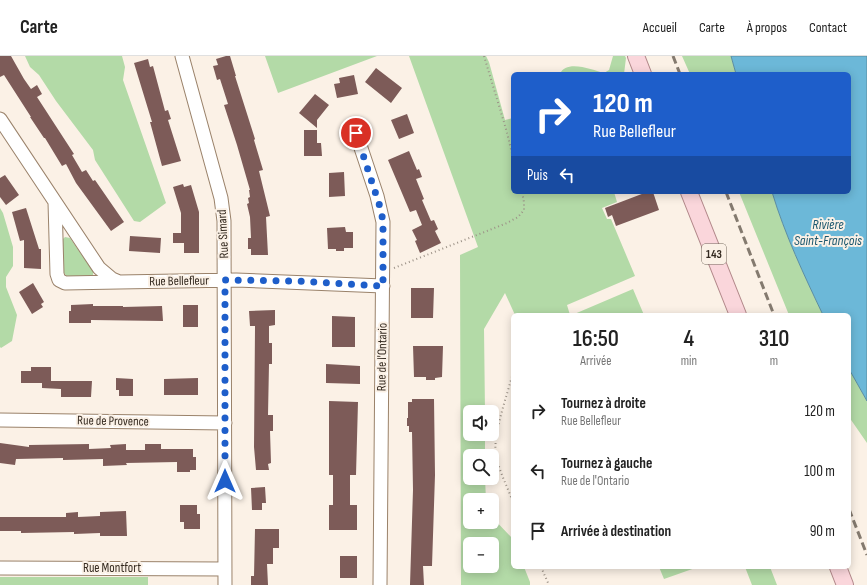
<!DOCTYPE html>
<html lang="fr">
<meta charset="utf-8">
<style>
:root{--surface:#fff;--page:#f2f2f2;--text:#222;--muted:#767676;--line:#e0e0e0}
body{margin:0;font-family:"Sofia Sans Condensed",sans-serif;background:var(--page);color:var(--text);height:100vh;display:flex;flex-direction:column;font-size:15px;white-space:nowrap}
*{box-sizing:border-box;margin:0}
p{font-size:13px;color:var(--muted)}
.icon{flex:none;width:22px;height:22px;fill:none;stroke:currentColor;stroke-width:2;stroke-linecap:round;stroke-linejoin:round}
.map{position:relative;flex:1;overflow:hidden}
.drawer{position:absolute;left:511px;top:257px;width:340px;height:256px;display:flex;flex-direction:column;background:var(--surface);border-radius:6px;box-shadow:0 2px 10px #0003}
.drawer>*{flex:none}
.hud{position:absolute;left:511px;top:16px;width:340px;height:122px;border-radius:6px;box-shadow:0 2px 10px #0003;background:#1e5eca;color:#fff;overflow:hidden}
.controls{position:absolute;left:463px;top:349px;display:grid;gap:8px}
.controls a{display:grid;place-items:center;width:36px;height:36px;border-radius:6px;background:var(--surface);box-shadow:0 2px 10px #0003;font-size:20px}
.pin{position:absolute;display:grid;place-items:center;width:34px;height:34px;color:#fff;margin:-17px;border:2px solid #fff;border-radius:50%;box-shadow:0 1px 4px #0007}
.me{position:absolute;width:44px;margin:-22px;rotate:0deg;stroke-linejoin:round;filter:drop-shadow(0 0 3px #0008)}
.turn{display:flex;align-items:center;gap:14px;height:84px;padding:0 16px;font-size:18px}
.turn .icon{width:52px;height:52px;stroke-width:2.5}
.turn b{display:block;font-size:28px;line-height:34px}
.then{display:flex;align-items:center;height:38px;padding:0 16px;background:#0003;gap:8px;font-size:15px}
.eta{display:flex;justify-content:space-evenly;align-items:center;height:68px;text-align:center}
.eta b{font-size:24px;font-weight:600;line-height:28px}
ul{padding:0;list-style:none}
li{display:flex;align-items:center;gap:12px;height:60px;padding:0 16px}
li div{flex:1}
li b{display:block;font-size:15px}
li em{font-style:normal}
header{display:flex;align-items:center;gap:24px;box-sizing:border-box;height:56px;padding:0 20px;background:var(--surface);border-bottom:1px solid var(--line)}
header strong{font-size:19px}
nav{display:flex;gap:22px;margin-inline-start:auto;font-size:14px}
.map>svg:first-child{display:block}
.green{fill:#b3daa7;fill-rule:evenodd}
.water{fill:#6cb8d8;stroke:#5b8da1}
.building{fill:#7d5b58}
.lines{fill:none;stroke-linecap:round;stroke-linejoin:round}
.minor-casing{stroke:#9a826a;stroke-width:15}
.major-casing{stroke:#b2888a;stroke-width:18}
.path{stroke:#9c9287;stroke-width:2;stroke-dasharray:1 3;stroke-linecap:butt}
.minor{stroke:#fff;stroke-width:13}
.major{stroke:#fad6db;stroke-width:16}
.rail{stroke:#847a6f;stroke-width:3;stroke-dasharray:8 4;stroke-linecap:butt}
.route{stroke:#1e5eca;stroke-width:7;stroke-dasharray:0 12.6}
.labels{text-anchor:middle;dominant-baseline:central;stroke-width:4;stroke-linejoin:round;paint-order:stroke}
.shield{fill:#fbf1e6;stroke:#70665b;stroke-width:1}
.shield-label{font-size:12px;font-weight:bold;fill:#342a20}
.street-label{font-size:13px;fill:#342a20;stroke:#fbf1e6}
.water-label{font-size:14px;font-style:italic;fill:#1b576e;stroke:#fbf1e6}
</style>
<header>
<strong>Carte</strong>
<nav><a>Accueil</a><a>Carte</a><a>À propos</a><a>Contact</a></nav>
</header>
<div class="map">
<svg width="867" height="529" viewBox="0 0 867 529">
<rect width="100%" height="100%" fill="#fbf1e6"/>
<path class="green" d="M25 0H122L125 11 123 24 166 147 140 166 134 165 95 104 93 94 56 45 39 19 30 11Z
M265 0H377L278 37Z
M409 0H486L489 6 505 64 513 62V136H614L617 146 602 152 607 163H611L635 220 567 249 570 259H515L505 237 484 273 485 356H470V378H485V400H470V422H485L486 444H470V466H492V461L512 482 513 511H524L530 526V529H461L460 199 478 191ZM470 488H492V510H470Z
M613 0H625L626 2 624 18H560C566 3 593 14 604 17L609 14Z
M682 0H731L736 18H690Z
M739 136H772C785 179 804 219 823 259H789Z
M0 152 3 157 13 191V210L6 221V231L17 259 12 285 1 292 0 291Z
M65 181 70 182 93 215V219L91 221C81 222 68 226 63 215V183Z
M633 233 644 259H572Z
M849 313 867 345V387L849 361Z
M659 511H698L664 523Z
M745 511H770L777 529H752Z
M0 521H148V529H0Z"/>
<path class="water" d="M731 0H867V345L849 313V259H823C804 219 785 179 772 136H849V18H736Z"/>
<path class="building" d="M0 0H11L24 23 31 33 37 29 42 38 37 41 74 98 72 99 82 116 86 114 93 125 95 124 124 166 111 175 76 127 66 108 62 110 45 82H44L30 61H31L4 19 0 21Z
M226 0H230L236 20H235L255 83 254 84 263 114 259 115 270 160 266 161 268 199H251V193H248V182H251L250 161 247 148 249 147 248 142 250 141 249 134H250L237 89 224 49 228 48 220 23 217 24 213 10 218 9 216 3Z
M148 3 150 11 153 10 165 55 168 54 171 63 168 64 181 105 162 110 150 66H152L134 7Z
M376 12 402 32 391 47 365 26Z
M354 19 358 38 337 42 334 28 340 27 339 22Z
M315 38 329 49 317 64V72L299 57Z
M407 58 414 77 399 83 391 64Z
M304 74H317V87H321L322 100H304Z
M409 95 417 114 419 113 422 121 416 123 424 143 422 144 431 165 434 164 438 173 435 175 441 187 420 197 415 185 417 184 412 174 422 169 416 154 410 156 388 104Z
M344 116 345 140 329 141V117Z
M5 119 19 139 6 149 0 141V122Z
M183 128 184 131 191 129 199 156V197H184V187H173V177H181V157L173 131Z
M647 136H653L659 154 616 170 612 159 608 161 605 152Z
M26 152 39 193H41V213L24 212V184L20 185 12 156Z
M345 171 346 176H353V192H344V195H336V193H328L327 172Z
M130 180 161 182 160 197 129 195Z
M33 227 44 246 41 248 43 251 32 258 19 236Z
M411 232H434L433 262H411Z
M93 248V250H123V251L162 250 163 265 91 264V267H69V255H71V249Z
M183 249H198V271H183Z
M275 254V269L269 270V287H272V308H269L268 359H273V375H270L271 407 268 408 269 414H256L254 391 255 272V270H250L249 255Z
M332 260 355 261V291H332Z
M413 290H443L442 321 435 322V324H426V321H414Z
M326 308 360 310V328L326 327Z
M31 311H51V325H92L91 341H61V333L42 332V327H21V315H31Z
M116 322 133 323V340H119V334H116Z
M198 322V339H164V323Z
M412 343H434L435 419 432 510H423L424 529H410L413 434 412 376H409V370H407V362H408V346H412Z
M329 345 358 346 356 419H350V449H357V474H329V449H333V419H329Z
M0 387 29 391V389L89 388V393L111 392 110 389 126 388V394H145V388H161V393H193V401H196V414H190V416H177V406L126 407 127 409 103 410V403L63 404V402L16 403 15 409 0 407Z
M265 431 266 447H262V454H252L251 432Z
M180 449H197V458H200V473H184V466H180Z
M126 455 127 480H100V477L74 478V476L21 477V475H0V461H66V457L78 456V461L100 460V456Z
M255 473H279V492H273V508H267L268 529H251V520H254Z
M340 500H357V522H340Z"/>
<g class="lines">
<g class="minor-casing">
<path id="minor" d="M182 0 221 142 224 165 225 529
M0 63 99 212 112 223 119 226 236 224 383 230
M356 77 377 140 383 166 380 529
M55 146 57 218 59 224 65 227 119 226
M0 364 225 367
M0 512 225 513"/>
</g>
<g class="major-casing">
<path id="major" d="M636 0 643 18
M689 136 738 259
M838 511 845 529"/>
</g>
<path class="path" d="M484 0 506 73 513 101
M394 212 507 167 518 161 524 154V146L522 136
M513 317C508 336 492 381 496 399 499 415 507 430 513 446
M541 511 549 529"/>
<use href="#minor" class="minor"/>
<use href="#major" class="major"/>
<path class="rail" d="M673 0 680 18
M726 136 774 259
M849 453 867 499"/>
</g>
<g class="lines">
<path class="route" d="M225 425V224L296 225 383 230V166L381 154 356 77"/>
</g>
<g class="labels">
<rect class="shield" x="702" y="188" width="24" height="20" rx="3"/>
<g class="shield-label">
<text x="714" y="198">143</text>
</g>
<g class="street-label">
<text transform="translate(223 178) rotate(-93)">Rue Simard</text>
<text transform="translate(179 225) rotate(-1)">Rue Bellefleur</text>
<text transform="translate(382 301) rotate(-89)">Rue de l'Ontario</text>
<text transform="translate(113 365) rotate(1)">Rue de Provence</text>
<text x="112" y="512">Rue Montfort</text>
</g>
<g class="water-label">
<text x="828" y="168">Rivière<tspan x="828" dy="16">Saint-François</tspan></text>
</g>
</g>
</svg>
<div class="controls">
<a><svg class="icon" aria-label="sound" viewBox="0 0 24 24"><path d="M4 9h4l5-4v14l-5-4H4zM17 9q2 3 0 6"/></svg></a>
<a><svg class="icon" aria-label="search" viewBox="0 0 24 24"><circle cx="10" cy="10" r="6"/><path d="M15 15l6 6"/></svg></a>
<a>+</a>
<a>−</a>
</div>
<div class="pin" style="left:356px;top:77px;background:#d93025"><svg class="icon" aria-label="arrive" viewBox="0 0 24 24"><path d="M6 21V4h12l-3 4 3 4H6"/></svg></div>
<svg class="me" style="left:225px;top:425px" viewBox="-20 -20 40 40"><path d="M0-17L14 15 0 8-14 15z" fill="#1e5eca" stroke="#fff" stroke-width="4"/></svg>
<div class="hud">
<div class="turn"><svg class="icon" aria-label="right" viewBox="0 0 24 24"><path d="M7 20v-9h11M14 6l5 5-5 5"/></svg><div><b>120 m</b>Rue Bellefleur</div></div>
<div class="then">Puis<svg class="icon" aria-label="left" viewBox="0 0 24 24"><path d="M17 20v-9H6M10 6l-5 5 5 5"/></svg></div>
</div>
<section class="drawer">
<div class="eta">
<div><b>16:50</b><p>Arrivée</p></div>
<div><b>4</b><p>min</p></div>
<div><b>310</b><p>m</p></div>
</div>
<ul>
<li><svg class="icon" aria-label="right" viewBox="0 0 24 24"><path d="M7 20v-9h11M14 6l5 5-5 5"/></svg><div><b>Tournez à droite</b><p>Rue Bellefleur</p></div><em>120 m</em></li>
<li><svg class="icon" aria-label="left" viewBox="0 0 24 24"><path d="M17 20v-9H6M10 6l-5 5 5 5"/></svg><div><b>Tournez à gauche</b><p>Rue de l'Ontario</p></div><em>100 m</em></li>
<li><svg class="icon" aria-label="arrive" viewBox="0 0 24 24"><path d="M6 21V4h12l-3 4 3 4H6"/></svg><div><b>Arrivée à destination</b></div><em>90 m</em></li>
</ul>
</section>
</div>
